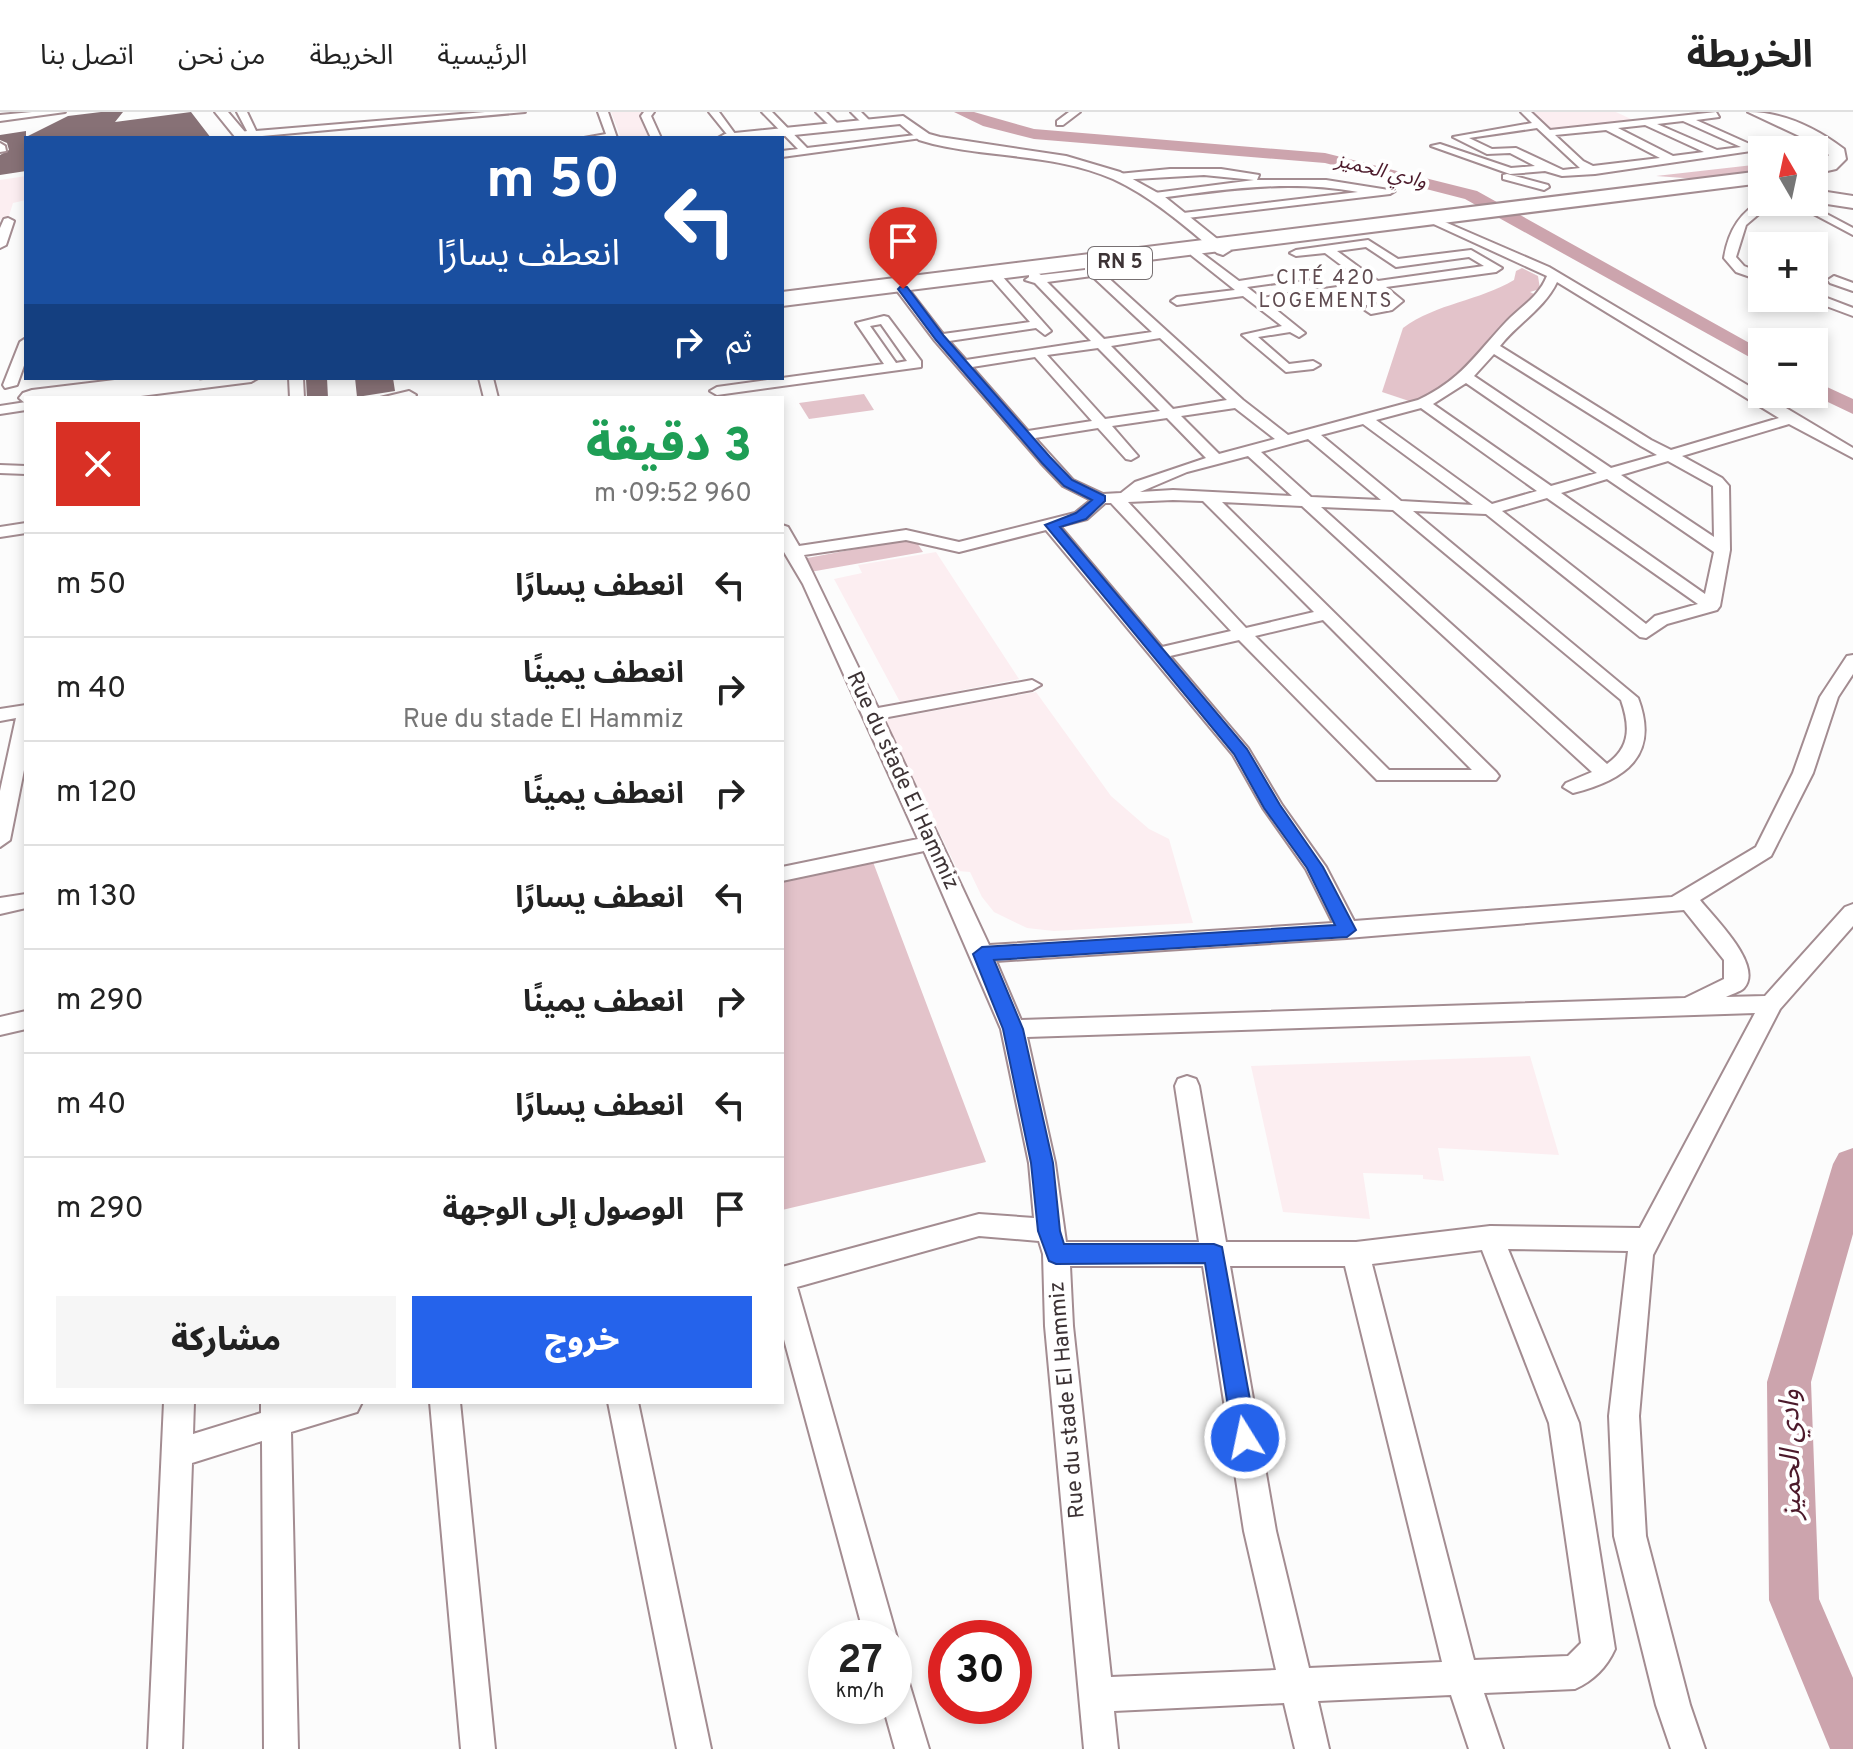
<!DOCTYPE html>
<html lang="ar">
<meta charset="utf-8">
<style>
:root{--surface:#fff;--page:#f6f6f6;--text:#222;--muted:#767676;--line:#e0e0e0;--accent:#2563eb}
body{margin:0;font-family:Overpass,"Noto Sans Arabic",sans-serif;background:var(--page);color:var(--text);direction:rtl;height:100vh;display:flex;flex-direction:column;font-size:30px;white-space:nowrap}
*{box-sizing:border-box;margin:0}
p{font-size:26px;color:var(--muted)}
.icon{flex:none;width:44px;height:44px;fill:none;stroke:currentColor;stroke-width:2;stroke-linecap:round;stroke-linejoin:round}
.map{position:relative;flex:1;overflow:hidden;direction:ltr}
.details{position:absolute;left:24px;top:284px;width:760px;height:1008px;display:flex;flex-direction:column;background:var(--surface);border-radius:0px;box-shadow:0 4px 12px #0003;direction:rtl}
.details>*{flex:none}
.hud{position:absolute;left:24px;top:24px;width:760px;height:244px;border-radius:0px;box-shadow:0 4px 12px #0003;direction:rtl;background:#1a4fa0;color:#fff;overflow:hidden}
.needle{width:52px;rotate:351deg}
.buttons{position:absolute;left:1748px;top:24px;display:grid;gap:16px}
.buttons a{display:grid;place-items:center;width:80px;height:80px;border-radius:0px;background:var(--surface);box-shadow:0 4px 12px #0003;font-size:40px}
.speed{position:absolute;left:808px;top:1508px;display:flex;gap:16px;font-size:40px;font-weight:700;text-align:center}
.speed>*{display:grid;place-content:center;width:104px;height:104px;border-radius:50%;background:var(--surface);box-shadow:0 4px 12px #0003;line-height:1}
.speed small{font-size:20px;font-weight:400}
.speed .limit{border:12px solid #d22;background:#fff;color:#111}
.pin{position:absolute;display:grid;place-items:center;width:68px;height:68px;color:#fff;margin:-82px -34px;border-radius:50% 50% 50% 0;rotate:-45deg;box-shadow:0 0 8px #0007}
.pin .icon{rotate:45deg}
.me{position:absolute;width:88px;margin:-44px;rotate:350deg;stroke-linejoin:round;filter:drop-shadow(0 0 6px #0008)}
.turn{display:flex;align-items:center;gap:28px;height:168px;padding:0 32px;font-size:36px}
.turn .icon{width:104px;height:104px;stroke-width:2.5}
.turn b{display:block;font-size:56px;line-height:68px}
.then{display:flex;align-items:center;height:76px;padding:0 32px;background:#0003;gap:16px;font-size:30px}
.round{display:grid;place-items:center;flex:none;width:84px;height:84px;border-radius:0px;background:var(--page)}
.headline{display:flex;align-items:center;justify-content:space-between;height:136px;padding:0 32px}
h1{font-size:48px;font-weight:800;line-height:60px;color:#1e9e55}
.primary-button{display:flex;gap:16px;margin-top:auto;padding:16px 32px}
.primary-button a{flex:1;height:92px;border-radius:0px;background:var(--accent);color:#fff;font-size:32px;font-weight:800;line-height:92px;text-align:center}
.primary-button a+a{background:var(--page);color:var(--text)}
ul{padding:0;list-style:none}
li{display:flex;align-items:center;gap:24px;height:104px;padding:0 32px;border-top:2px solid var(--line)}
li div{flex:1}
li b{display:block;font-size:30px}
li em{font-style:normal}
header{display:flex;align-items:center;gap:48px;box-sizing:border-box;height:112px;padding:0 40px;background:var(--surface);border-bottom:2px solid var(--line)}
header strong{font-size:38px}
nav{display:flex;gap:44px;margin-inline-start:auto;font-size:28px}
.map>svg:first-child{display:block}
.built{fill:#fceef1}
.green{fill:#e3c3ca}
.lines{fill:none;stroke-linecap:round;stroke-linejoin:round}
.river{fill:#cca4ad;fill-rule:evenodd}
.building{fill:#877176}
.street-casing{stroke:#a38c91;stroke-width:4}
.secondary-casing{stroke:#a38c91;stroke-width:4}
.highway-casing{stroke:#a38c91;stroke-width:4}
.street{fill:#fff;fill-rule:evenodd}
.secondary{fill:#fff;fill-rule:evenodd}
.highway{fill:#fff;fill-rule:evenodd}
.route{fill:#2563eb;stroke:#184099;stroke-width:2}
.labels{text-anchor:middle;dominant-baseline:central;stroke-width:8;stroke-linejoin:round;paint-order:stroke}
.far-water-label{font-size:20px;font-style:italic;fill:#4c1a2b;stroke:#fff}
.shield{fill:#fff;stroke:#777072;stroke-width:2}
.shield-label{font-size:20px;font-weight:bold;fill:#3d3335}
.far-neighbourhood-label{font-size:20px;letter-spacing:2px;fill:#604c51;stroke:#fff}
.street-label{font-size:22px;fill:#3d3335;stroke:#fff}
.near-water-label{font-size:28px;font-style:italic;fill:#4c1a2b;stroke:#fff}
</style>
<header>
<strong>الخريطة</strong>
<nav><a>الرئيسية</a><a>الخريطة</a><a>من نحن</a><a>اتصل بنا</a></nav>
</header>
<div class="map">
<svg width="1853" height="1637" viewBox="0 0 1853 1637">
<rect width="100%" height="100%" fill="#fcfcfc"/>
<path class="built" d="M611 0H642L650 26H621Z
M1532 0H1616L1633 8 1555 17 1545 15Z
M26 64V88L13 91 8 107 0 108V68Z
M936 440 1019 567 900 590 834 467 862 461 858 453Z
M1036 580 1111 684 1149 717 1169 727 1193 811 1054 819 1027 816 994 800 982 785 970 760 958 759 885 608Z
M1530 944 1559 1043 1438 1036 1444 1069 1423 1067V1063L1363 1061 1370 1107 1283 1100 1251 954Z"/>
<path class="green" d="M1762 52V57L1748 59 1745 63 1711 68 1656 64Z
M1522 156 1538 164 1540 177 1530 180 1538 184 1448 276 1412 290 1382 280 1403 216C1437 191 1479 189 1514 168L1516 159Z
M864 282 874 298 809 307 799 291Z
M914 426 923 440 810 460 802 447Z
M873 750 986 1050 782 1098V770Z"/>
<g class="lines">
<path class="river" d="M954 0H974L1034 17 1325 41 1477 79 1762 238V252L1465 87 1325 51 1034 27 983 14Z
M1814 269 1853 287V302L1811 282H1814Z
M1853 1036V1122L1811 1270 1819 1487 1853 1566V1637H1830L1769 1488 1767 1270 1833 1052 1839 1041Z"/>
</g>
<path class="building" d="M101 0H123L115 10 191 0 211 26H26V59L0 63V43L9 38 7 31 0 28V23L26 19V25L68 4Z
M327 266 328 286H307L306 267Z
M355 266H393L395 279 357 285Z"/>
<g class="lines">
<g class="street-casing">
<path id="street" d="M32 0H65L0 9V3Z
M237 0H247L256 19 485 0H525L240 26 237 21 247 19Z
M598 0H608L617 26H584L606 22Z
M644 0H654L651 4 661 26H651L641 4Z
M709 0H719L738 26H730Z
M762 0H772L807 36 924 22 929 25 782 45V39L798 37Z
M816 0H826L840 14 832 16Z
M851 0H861L872 11 864 13Z
M1069 0H1080L1063 13H1057V9Z
M1521 0H1531L1550 18 1716 0 1719 5 1696 8 1754 34 1808 27 1813 30 1595 62 1562 64 1545 59 1510 62 1431 34 1440 32 1511 56 1535 54 1510 41 1487 42 1453 25 1532 11ZM1683 9 1741 35 1717 38 1657 12ZM1645 13 1704 40 1673 44 1618 16ZM1537 16 1580 56 1563 58 1516 36 1492 37 1469 26ZM1606 18 1660 46 1593 54 1583 49 1555 23Z
M0 31 5 34 6 39 0 40Z
M1170 57H1221L1259 63 1257 68H1326L1395 79 1390 82 1179 107 1175 106V102L1358 80C1286 67 1222 78 1151 87L1146 84 1147 82 1254 68 1204 63 1118 68 1113 65 1118 62Z
M1507 62 1548 73 1549 75 1544 78 1503 67V63Z
M1762 89 1773 90 1746 113 1736 145 1744 154 1762 161V169L1736 160 1724 146C1728 121 1739 100 1762 89Z
M1791 90H1804L1853 116V123Z
M1431 104 1549 155 1853 336V346L1789 312 1682 344 1722 366 1729 374 1730 438 1720 494 1717 498 1667 512 1646 526 1640 525 1486 402 1413 399 1638 586C1660 644 1625 668 1573 681L1563 675 1566 671 1592 660 1302 394 1222 390 1496 660 1499 664 1496 668H1377L1239 528 1170 544 1248 636 1282 693 1326 755 1354 809 1672 785 1756 735 1793 661 1820 585 1847 544 1853 543V562L1838 585 1813 661 1771 744 1700 788C1713 805 1764 853 1744 876 1740 880 1731 882 1726 885L1765 884 1845 795 1853 792V814L1780 897 1653 1143 1639 1304 1646 1424 1690 1593 1705 1637H1671L1656 1593 1614 1424 1609 1304 1628 1139 1508 1137 1579 1311 1615 1537C1607 1555 1593 1569 1575 1577L1484 1581 1503 1637H1469L1451 1583 1318 1589 1329 1637H1295L1284 1591 1114 1599 1118 1637H1084L1045 1214 1043 1142 1039 1129 979 1124 797 1175 897 1526 894 1534V1526H865L782 1220V1155L979 1102 1034 1106 1029 1051 1001 917 924 739 782 769V755L918 727 803 472 784 440 782 413 788 415 799 434 906 418 959 430 1075 401 1091 388 1063 374 1041 351 935 229 895 176V170H903L943 222 1030 210 991 166 1001 163 1051 219 1045 223 1036 216 949 229 966 248 1091 229 1035 171 1025 168 1029 165V159L1033 158 1041 163 1085 158V152H1093L1243 288 1288 323 1418 288C1461 268 1475 243 1506 210 1521 194 1538 186 1547 164L1427 109 1425 107ZM1092 164 1152 220 1104 227 1047 170ZM1557 170 1779 306 1671 338 1651 328 1500 234C1517 212 1545 196 1557 170ZM1160 226 1227 288 1173 297 1111 234ZM1098 236 1160 299 1105 307 1047 243ZM1494 242 1641 334 1657 343 1611 356 1474 264ZM1035 245 1092 309 1028 319 972 255ZM1466 271 1597 361 1551 374 1433 292ZM1235 296 1275 327 1219 342 1181 304ZM1421 296 1537 379 1492 392 1376 308ZM1167 306 1206 346 1135 370 1121 381 1103 382 1073 368 1035 326 1098 316 1126 347 1131 348 1138 344 1112 314ZM1363 312 1473 393 1401 389 1321 323ZM1308 327 1381 388 1311 385 1261 340ZM1248 344 1292 384 1173 378 1140 380 1187 360ZM1668 349 1713 374 1714 425 1621 363ZM1607 367 1714 440 1705 482 1561 381ZM1547 386 1698 492 1655 504 1646 512 1502 399ZM1173 388 1203 389 1314 500 1246 516 1128 390ZM1105 391H1111L1231 519 1162 535 1060 414 1087 407ZM1321 395 1393 398 1621 588C1630 614 1631 635 1607 652ZM1046 418 1233 643 1263 696 1306 757 1333 811 989 833 883 606 1032 578 1041 573 1032 568 878 596 804 443 906 428 959 440ZM1323 508 1472 658H1389L1255 524ZM1684 798 1724 848V867L1685 886 1021 908 996 849 1347 826ZM1755 901 1640 1116 1490 1114 1356 1130H1226L1199 974 1196 967 1187 964 1178 967 1175 974 1199 1130H1066L1055 1051 1027 925ZM1482 1138 1549 1311 1581 1531 1568 1544 1474 1548 1372 1152ZM1070 1154H1203L1244 1419 1276 1558 1111 1565 1073 1214ZM1230 1154H1345L1442 1550 1309 1556 1276 1419Z
M8 106 14 109 6 133 0 136V116L4 107Z
M1368 128 1398 147 1471 138 1502 156 1496 160 1386 175 1403 189 1392 198 1371 202 1365 198 1367 195 1389 189 1373 177 1269 192 1305 221 1299 225 1290 220 1258 225 1289 252 1313 249 1320 253 1313 257 1286 260 1242 223 1282 214 1243 184 1177 193 1171 189 1177 185 1235 178 1191 143V139H1199L1239 169 1313 158 1319 162 1313 166 1247 175 1261 186 1365 171 1325 141 1296 144 1290 141 1296 138ZM1366 135 1396 155 1469 145 1484 154 1378 169 1337 139Z
M1834 164 1853 171V179L1830 171 1828 168Z
M1814 181 1853 196V204L1810 188 1814 186Z
M884 204 888 205 921 249V255L717 283 710 279 717 275 884 252 856 211ZM881 212 907 249 896 251 870 214Z
M26 226V248L17 273 5 276 3 273 20 230Z
M219 266H258L251 270 125 286H85L92 282Z
M289 266H303L304 286H290Z
M479 266H493L498 286H484Z
M409 279 416 283 414 286H380Z
M26 290V298L0 302V294Z
M0 353 26 354V362L0 361Z
M26 411V421L0 425V415Z
M26 593V648L10 728 0 735V679L16 606 0 609V597Z
M26 782V796L0 802V786Z
M26 899V917L0 923V905Z
M164 1290H194L193 1322 261 1301V1290H362L357 1300 291 1320 298 1637H264L262 1329 192 1351 182 1637H148Z
M430 1290H460L495 1637H461Z
M608 1290H638L711 1637H677Z
M894 1556 906 1561 929 1637H895L883 1594H894Z"/>
</g>
<g class="secondary-casing">
<path id="secondary" d="M215 0H228L250 26H236Z
M903 4 929 22 940 25 1066 44 1120 60 1165 85 1231 138 1223 143 1217 141C1185 114 1152 85 1113 67 1057 42 992 46 933 32L919 28 900 12 765 26H718L725 22Z"/>
</g>
<g class="highway-casing">
<path id="highway" d="M1748 0C1784 0 1816 16 1844 37L1846 47 1836 57 1814 62V50L1823 49 1829 43 1812 30Z
M1762 59V71L782 194V180Z
M1814 78 1853 84V96L1814 90Z
M131 266H201L198 271 189 273 91 286H26V292L19 286 23 281 32 278Z"/>
</g>
<use href="#street" class="street"/>
<use href="#secondary" class="secondary"/>
<use href="#highway" class="highway"/>
</g>
<path class="route" d="M900 175H907L944 224 1050 345 1072 368 1105 384V389L1086 407 1060 415 1247 637 1280 693 1323 755 1356 818 1347 825 994 848 1023 917 1053 1051 1060 1119 1064 1132H1214L1222 1135 1257 1326 1254 1335 1245 1338 1236 1335 1233 1326 1205 1151 1056 1152 1049 1149 1038 1119 1031 1051 1003 917 973 842 982 835 1335 813 1307 756 1264 696 1234 642 1045 413 1076 401 1092 388 1064 374 1042 351 936 228 898 177Z"/>
<g class="labels">
<g class="far-water-label">
<text transform="translate(1381 60) rotate(14)">وادي الحميز</text>
</g>
<rect class="shield" x="1088" y="135" width="64" height="32" rx="6"/>
<g class="shield-label">
<text x="1120" y="151">RN 5</text>
</g>
<g class="far-neighbourhood-label">
<text x="1326" y="167">CITÉ 420<tspan x="1326" dy="23">LOGEMENTS</tspan></text>
</g>
<g class="street-label">
<text transform="translate(902 669) rotate(65)">Rue du stade El Hammiz</text>
<text transform="translate(1068 1288) rotate(-95)">Rue du stade El Hammiz</text>
</g>
<g class="near-water-label">
<text transform="translate(1792 1342) rotate(-91)">وادي الحميز</text>
</g>
</g>
</svg>
<div class="buttons">
<a><svg class="needle" viewBox="-14 -14 28 28"><path d="M0-13l5 13h-10z" fill="#e53935"/><path d="M0 13l5-13h-10z" fill="#767676"/></svg></a>
<a>+</a>
<a>−</a>
</div>
<div class="speed"><div>27<small>km/h</small></div><div class="limit">30</div></div>
<div class="pin" style="left:903px;top:177px;background:#d93025"><svg class="icon" aria-label="arrive" viewBox="0 0 24 24"><path d="M6 21V4h12l-3 4 3 4H6"/></svg></div>
<svg class="me" style="left:1245px;top:1326px" viewBox="-20 -20 40 40"><circle r="17" fill="#2563eb" stroke="#fff" stroke-width="3"/><path d="M0-11L8 9 0 5-8 9z" fill="#fff"/></svg>
<div class="hud">
<div class="turn"><svg class="icon" aria-label="left" viewBox="0 0 24 24"><path d="M17 20v-9H6M10 6l-5 5 5 5"/></svg><div><b>50 m</b>انعطف يسارًا</div></div>
<div class="then">ثم<svg class="icon" aria-label="right" viewBox="0 0 24 24"><path d="M7 20v-9h11M14 6l5 5-5 5"/></svg></div>
</div>
<section class="details">
<div class="headline"><div><h1>3 دقيقة</h1><p>960 m · 09:52</p></div><a class="round" style="background:#d93025;color:#fff"><svg class="icon" aria-label="close" viewBox="0 0 24 24"><path d="M6 6l12 12M18 6L6 18"/></svg></a></div>
<ul>
<li><svg class="icon" aria-label="left" viewBox="0 0 24 24"><path d="M17 20v-9H6M10 6l-5 5 5 5"/></svg><div><b>انعطف يسارًا</b></div><em>50 m</em></li>
<li><svg class="icon" aria-label="right" viewBox="0 0 24 24"><path d="M7 20v-9h11M14 6l5 5-5 5"/></svg><div><b>انعطف يمينًا</b><p>Rue du stade El Hammiz</p></div><em>40 m</em></li>
<li><svg class="icon" aria-label="right" viewBox="0 0 24 24"><path d="M7 20v-9h11M14 6l5 5-5 5"/></svg><div><b>انعطف يمينًا</b></div><em>120 m</em></li>
<li><svg class="icon" aria-label="left" viewBox="0 0 24 24"><path d="M17 20v-9H6M10 6l-5 5 5 5"/></svg><div><b>انعطف يسارًا</b></div><em>130 m</em></li>
<li><svg class="icon" aria-label="right" viewBox="0 0 24 24"><path d="M7 20v-9h11M14 6l5 5-5 5"/></svg><div><b>انعطف يمينًا</b></div><em>290 m</em></li>
<li><svg class="icon" aria-label="left" viewBox="0 0 24 24"><path d="M17 20v-9H6M10 6l-5 5 5 5"/></svg><div><b>انعطف يسارًا</b></div><em>40 m</em></li>
<li><svg class="icon" aria-label="arrive" viewBox="0 0 24 24"><path d="M6 21V4h12l-3 4 3 4H6"/></svg><div><b>الوصول إلى الوجهة</b></div><em>290 m</em></li>
</ul>
<div class="primary-button"><a>خروج</a><a>مشاركة</a></div>
</section>
</div>
